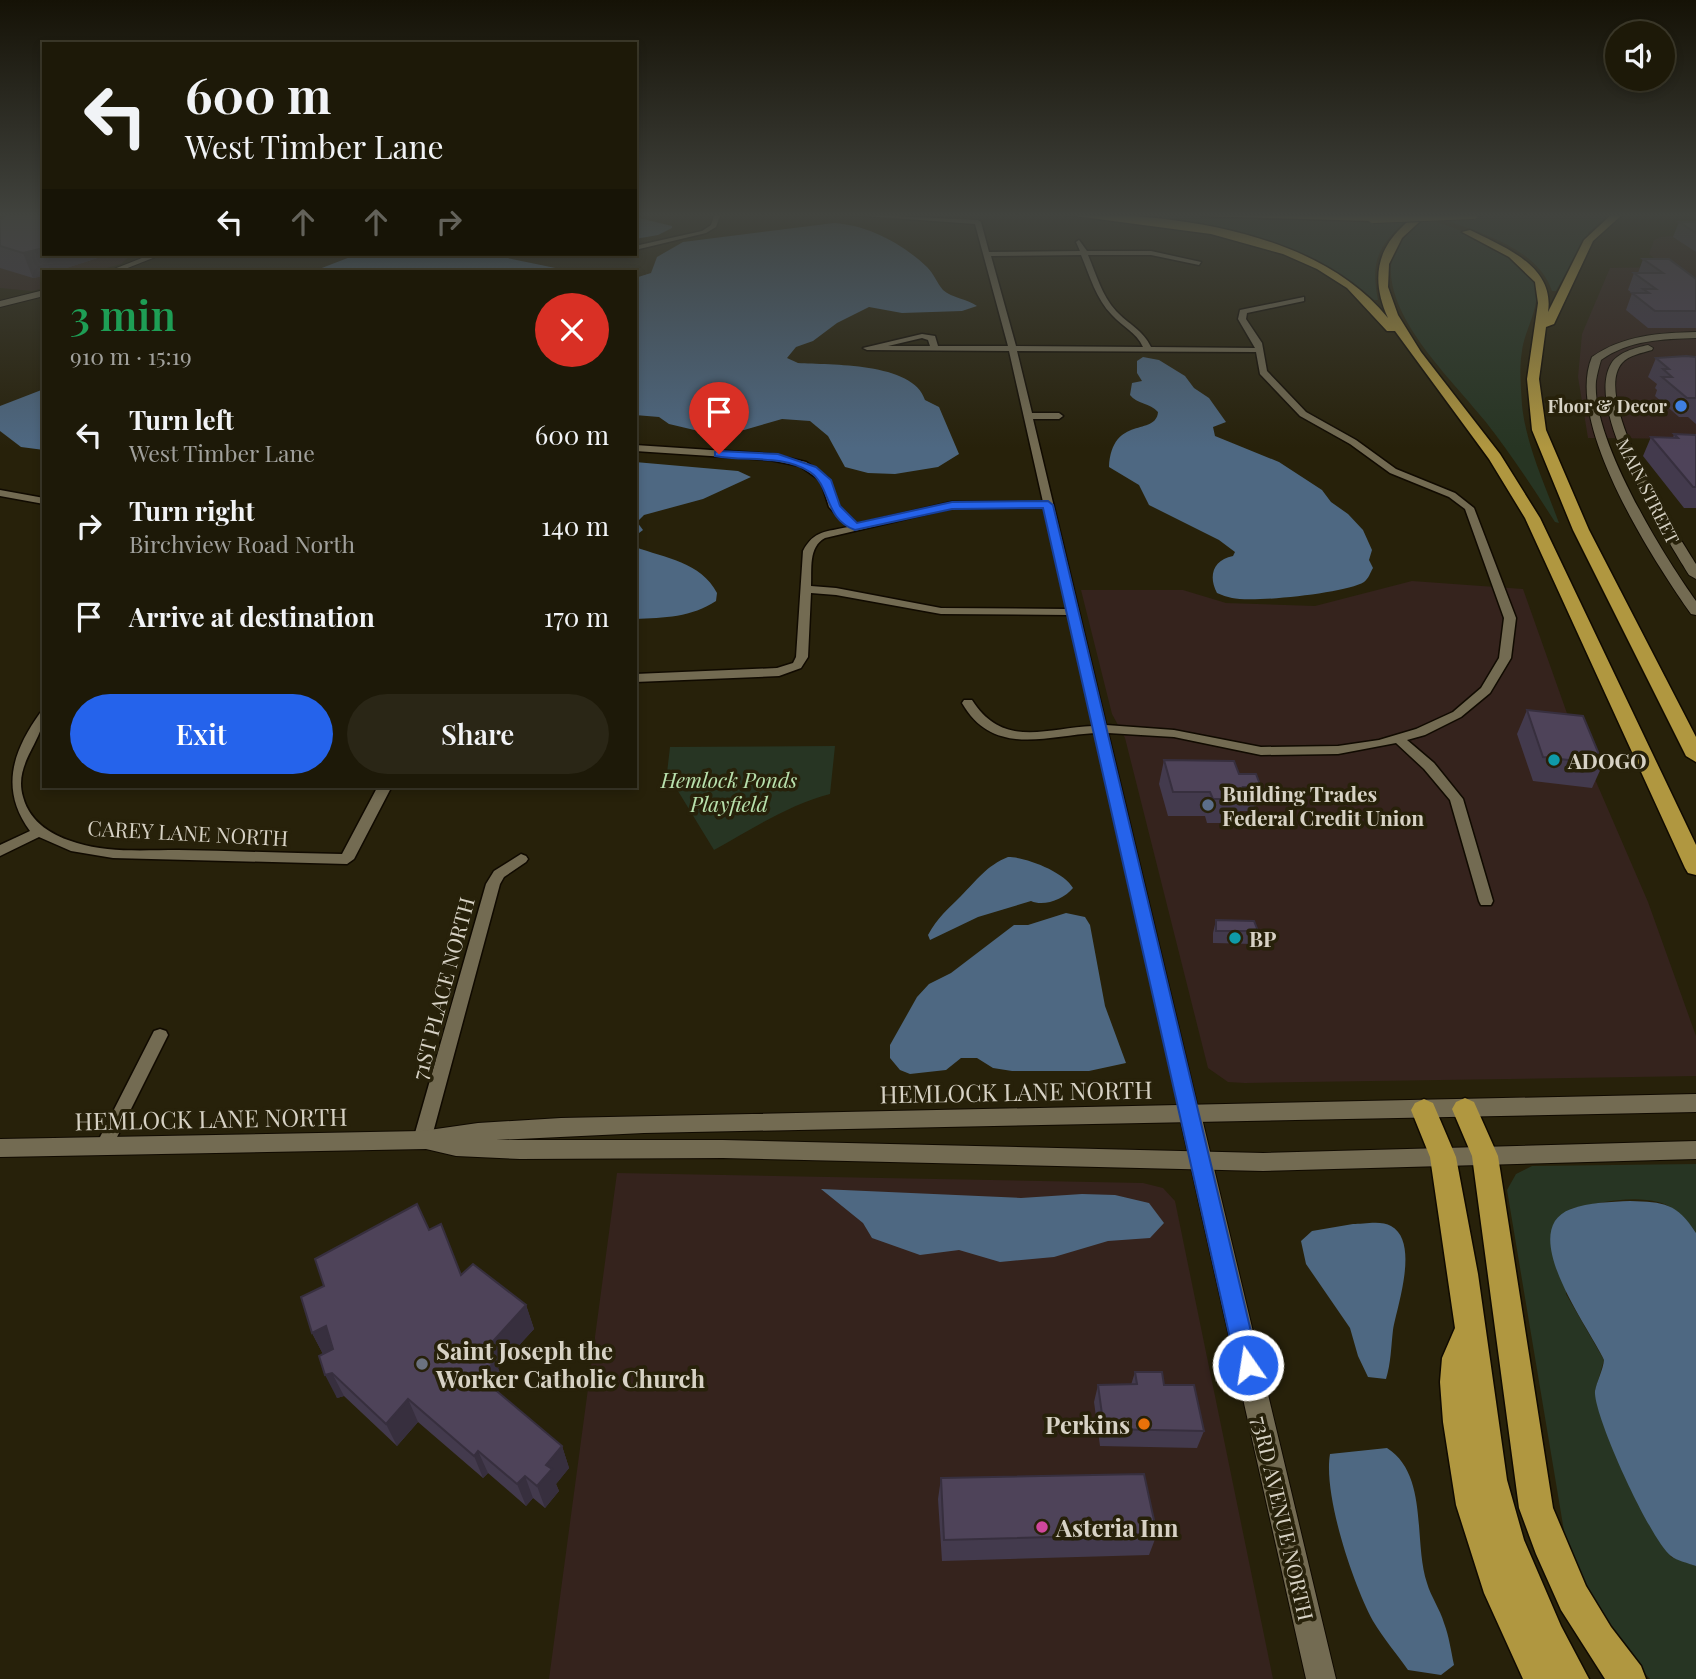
<!DOCTYPE html>
<meta charset="utf-8">
<style>
:root{--surface:#1d1908;--page:#2a2616;--text:#f1f3f6;--muted:#a0a09c;--line:#3b3829;--accent:#2563eb}
body{margin:0;font-family:"Playfair Display",serif;background:var(--page);color:var(--text);height:100vh;display:flex;flex-direction:column;font-size:26px;white-space:nowrap}
*{box-sizing:border-box;margin:0}
p{font-size:23px;color:var(--muted)}
.icon{flex:none;width:38px;height:38px;fill:none;stroke:currentColor;stroke-width:2;stroke-linecap:round;stroke-linejoin:round}
.map{position:relative;flex:1;overflow:hidden}
.details{position:absolute;left:42px;top:270px;width:595px;height:518px;display:flex;flex-direction:column;background:var(--surface);border-radius:0px;box-shadow:0 4px 10px #0003,0 0 0 2px var(--line)}
.details>*{flex:none}
.hud{position:absolute;left:42px;top:42px;width:595px;height:214px;border-radius:0px;box-shadow:0 4px 10px #0003,0 0 0 2px var(--line);background:#1d1908;color:var(--text);overflow:hidden}
.fabs{position:absolute;left:1605px;top:21px;display:grid;gap:14px}
.fabs a{display:grid;place-items:center;width:70px;height:70px;border-radius:50%;background:var(--surface);box-shadow:0 4px 10px #0003,0 0 0 2px var(--line);font-size:35px}
.pin{position:absolute;display:grid;place-items:center;width:60px;height:60px;color:#fff;margin:-72px -30px;border-radius:50% 50% 50% 0;rotate:-45deg;box-shadow:0 0 7px #0007}
.pin .icon{rotate:45deg}
.me{position:absolute;width:77px;margin:-38px;rotate:347deg;stroke-linejoin:round;filter:drop-shadow(0 0 5px #0008)}
.turn{display:flex;align-items:center;gap:24px;height:147px;padding:0 28px;font-size:32px}
.turn .icon{width:91px;height:91px;stroke-width:2.5}
.turn b{display:block;font-size:49px;line-height:60px}
.lanes{display:flex;align-items:center;height:66px;padding:0 28px;background:#0003;justify-content:center;gap:35px;direction:ltr}
.lanes .off{opacity:.35}
.round{display:grid;place-items:center;flex:none;width:74px;height:74px;border-radius:37px;background:var(--page)}
.head{display:flex;align-items:center;justify-content:space-between;height:119px;padding:0 28px}
h1{font-size:42px;font-weight:600;line-height:52px;color:#1e9e55}
.primary-button{display:flex;gap:14px;margin-top:auto;padding:14px 28px}
.primary-button a{flex:1;height:80px;border-radius:42px;background:var(--accent);color:#fff;font-size:28px;font-weight:600;line-height:80px;text-align:center}
.primary-button a+a{background:var(--page);color:var(--text)}
ul{padding:0;list-style:none}
li{display:flex;align-items:center;gap:21px;height:91px;padding:0 28px}
li div{flex:1}
li b{display:block;font-size:26px}
li em{font-style:normal}
.map>svg:first-child{display:block}
.commercial{fill:#35231d}
.green{fill:#273523}
.water{fill:#4e6882}
.lines{fill:none;stroke-linecap:round;stroke-linejoin:round}
.minor-casing{stroke:#100a00;stroke-width:3}
.tertiary-casing{stroke:#100a00;stroke-width:2}
.secondary-casing{stroke:#100a00;stroke-width:2}
.motorway-casing{stroke:#100a00;stroke-width:3}
.minor{fill:#736b52;fill-rule:evenodd}
.tertiary{fill:#736b52;fill-rule:evenodd}
.secondary{fill:#736b52;fill-rule:evenodd}
.motorway{fill:#b09740;fill-rule:evenodd}
.motorway-bridge-casing{stroke:#100a00;stroke-width:12;stroke-linecap:butt}
.motorway-bridge{stroke:#b09740;stroke-width:10}
.wall{fill:#433a4d}
.shaded-wall{fill:#372f3e}
.building{fill:#4e4359;stroke:#372f3e;stroke-width:2}
.route{fill:#2563eb;stroke:#184099;stroke-width:2}
.shop-dot{fill:#3f7fe0;stroke:#27210a;stroke-width:2.5}
.culture-dot{fill:#0f9aa8;stroke:#27210a;stroke-width:2.5}
.service-dot{fill:#5c6f8a;stroke:#27210a;stroke-width:2.5}
.worship-dot{fill:#6b7280;stroke:#27210a;stroke-width:2.5}
.food-dot{fill:#e8710a;stroke:#27210a;stroke-width:2.5}
.hotel-dot{fill:#d1479c;stroke:#27210a;stroke-width:2.5}
.labels{text-anchor:middle;dominant-baseline:central;stroke-width:7;stroke-linejoin:round;paint-order:stroke}
.far-poi-label{font-size:18px;font-weight:bold;fill:#d7d2c5;stroke:#27210a;text-anchor:end}
.far-street-label{font-size:18px;fill:#d7d2c5;stroke:#27210a}
.poi-label{font-size:21px;font-weight:bold;fill:#d7d2c5;stroke:#27210a;text-anchor:start}
.park-label{font-size:21px;font-style:italic;fill:#b8e1ad;stroke:#27210a}
.street-label{font-size:21px;fill:#d7d2c5;stroke:#27210a}
.near-street-label{font-size:24px;fill:#d7d2c5;stroke:#27210a}
.near-poi-label{font-size:24px;font-weight:bold;fill:#d7d2c5;stroke:#27210a;text-anchor:start}
</style>
<div class="map">
<svg width="1696" height="1679" viewBox="0 0 1696 1679">
<rect width="100%" height="100%" fill="#27210a"/>
<path class="commercial" d="M0 222 44 254H132L121 264 96 271H44V288L32 291 0 288Z
M1696 234V439L1588 438 1578 377 1582 334 1610 268 1665 267 1649 254 1654 240 1661 237Z
M1412 581 1523 589 1569 719 1648 902 1696 1036V1076L1245 1083 1228 1082 1208 1068 1125 738 1112 714 1081 590H1183L1226 603 1315 606Z
M617 1173 1143 1183 1163 1188 1175 1201 1273 1679H549Z"/>
<path class="green" d="M1087 213 1408 218C1379 246 1370 259 1378 300H1374C1304 236 1198 232 1109 215Z
M1497 213H1611L1589 232 1556 291H1552C1539 251 1487 235 1451 222L1453 217Z
M1425 218C1456 228 1520 251 1534 283 1543 304 1524 330 1522 351 1519 368 1521 387 1522 405 1526 445 1545 485 1559 523L1555 522C1533 488 1511 454 1485 421 1454 382 1395 327 1391 275 1388 250 1407 232 1425 218Z
M835 746 830 794C788 805 752 829 714 850L667 773 670 747Z
M1696 1164V1233C1688 1221 1673 1205 1658 1202 1631 1195 1596 1203 1570 1209L1566 1294 1604 1360 1595 1391 1671 1557 1696 1566V1679H1650L1626 1654 1587 1597 1566 1543 1507 1190 1516 1174 1532 1166Z"/>
<path class="water" d="M635 217 672 226V228L658 235 635 239Z
M834 223C868 225 903 244 927 267 934 274 937 283 943 290 952 298 968 299 977 306L962 311 902 313 869 307 837 323 813 341 796 347 787 358 798 363C829 365 914 362 925 400L939 407 959 454 938 467 895 474 868 473 845 467 828 436 810 421 782 419 744 430 707 433 669 424 659 417 635 415V278L651 273 657 257 683 242Z
M358 254H488L570 271H314Z
M1143 357 1159 360 1185 376 1194 388 1209 398 1226 422 1213 427 1215 436 1279 462 1322 490 1331 502 1348 514 1363 530 1372 550 1369 560 1373 568C1370 573 1369 578 1364 582 1346 593 1254 603 1232 598 1227 597 1222 595 1217 593 1208 576 1213 560 1233 556L1235 552 1219 540 1149 505 1139 485 1109 467C1112 414 1156 437 1158 412 1150 403 1137 404 1130 395L1132 383 1142 381 1137 373V361Z
M44 389V450L21 447 0 431V406Z
M635 462 738 471 751 477 703 499 644 515 637 522 643 530 635 536Z
M635 547C665 558 701 562 717 593L716 601C692 617 664 618 635 619Z
M1008 857C1026 857 1064 872 1073 888 1064 899 1044 907 1031 901L978 917 930 940 928 935C938 917 947 910 961 896 977 880 986 866 1008 857Z
M1066 913 1085 917 1090 925 1105 1006 1126 1063 1089 1071H1012L993 1068 977 1058H961L946 1070 910 1074 900 1070 890 1058V1045L917 997 929 984 951 973 1014 925H1028Z
M821 1189 1021 1198 1082 1194 1115 1195 1149 1203 1164 1223 1150 1238 1108 1241 1054 1257 1000 1262 959 1250 920 1255 872 1238 863 1223Z
M1630 1201C1664 1202 1677 1203 1696 1233V1566C1688 1563 1677 1561 1671 1556 1651 1541 1593 1415 1595 1391 1597 1381 1603 1370 1604 1360 1591 1330 1514 1230 1571 1209 1589 1202 1611 1202 1630 1201Z
M1353 1224C1363 1224 1382 1220 1391 1226 1420 1242 1397 1306 1393 1330 1391 1347 1391 1363 1386 1379L1368 1377 1358 1356 1350 1328 1306 1264 1301 1241 1312 1231Z
M1387 1448C1429 1475 1413 1541 1427 1583 1431 1597 1440 1609 1444 1623 1449 1636 1451 1651 1454 1665L1441 1675 1408 1670C1397 1654 1383 1638 1373 1621 1353 1584 1323 1495 1330 1454Z"/>
<g class="lines">
<g class="minor-casing">
<path id="minor" d="M715 213H721L716 227 706 233 635 250V246L702 231 711 225Z
M824 213 978 220 981 222 989 252 1080 251 1076 242 1079 240 1087 251H1151L1201 262 1199 265 1151 255H1088C1096 274 1102 296 1116 311 1128 324 1143 330 1151 347L1255 348 1238 319 1240 310 1304 297V301L1247 313 1246 319 1262 343 1267 371 1306 412 1356 440 1396 469 1455 493 1474 508 1516 618 1511 658 1490 693 1461 717 1425 735 1407 740 1434 763 1463 799 1493 901 1491 905H1481L1479 901 1450 800 1424 769 1396 743 1338 754 1261 755 1174 737 1108 733 1199 1114 1196 1119 1190 1121 1184 1119 1181 1114 1095 733C1045 736 993 757 962 703L964 700H972C1003 749 1046 728 1093 726L1069 615 941 614 836 595 811 593 808 657 801 668 779 676 635 682V674L777 668 793 663 796 657 803 551C814 530 826 532 848 527L829 507 821 481 800 466 770 460 635 451V445L770 454 806 462 828 478 839 506 857 524 952 502H1043L1009 351 867 350 863 348 922 334 935 336 938 346H1008L975 224ZM1081 255C1090 276 1096 299 1112 315 1123 327 1136 332 1143 347L1016 346 991 256ZM922 338 928 340 930 346H888ZM1017 351 1256 352 1260 374 1300 416 1350 444 1390 473 1449 497 1465 509 1504 618 1499 658 1481 688 1453 712 1416 729 1379 740 1338 746 1261 747 1174 730 1106 725 1033 419H1059L1063 416 1059 413H1032ZM952 508H1044L1067 609 941 608 836 588 811 586C812 569 808 547 825 538Z
M0 490 44 498V504L0 496Z
M44 712C44 742 13 763 23 797 30 823 53 836 77 843 108 853 145 850 178 850 233 851 287 853 342 854L378 786H392L354 859 347 864 113 858 71 851 39 837 0 856V845L30 831C0 790 12 752 40 713Z
M521 854 526 856 528 859 526 862 504 877 500 884 431 1140 428 1145 422 1147 416 1145 413 1140 486 884 494 871Z
M160 1029 166 1031 168 1035 110 1151 104 1153 98 1151 95 1146 98 1141 154 1031Z"/>
</g>
<g class="tertiary-casing">
<path id="tertiary" d="M152 254H163L120 271H109Z
M44 290V296L0 307V301Z
M1696 332V338C1662 339 1629 340 1601 360 1599 367 1597 374 1596 381 1591 438 1663 555 1696 601V615L1691 614C1653 560 1564 423 1592 357 1623 335 1659 333 1696 332Z
M1648 345 1653 348 1652 350C1642 353 1629 355 1622 363 1591 398 1675 531 1696 564V579L1689 575C1664 534 1584 410 1611 364 1618 352 1635 348 1648 345Z
M1190 1105 1198 1108 1201 1114 1336 1679H1306L1179 1114 1182 1108Z"/>
</g>
<g class="secondary-casing">
<path id="secondary" d="M1696 1094V1112L644 1133 496 1140H723L1263 1153 1696 1141V1159L1263 1171 723 1158 520 1159 456 1156 426 1149 0 1157V1139L422 1131 478 1123 561 1118Z"/>
</g>
<g class="motorway-casing">
<path id="motorway" d="M1053 213C1163 213 1314 227 1388 318 1373 285 1374 254 1401 228 1410 219 1416 213 1429 213L1402 238 1389 264 1388 287 1398 315 1421 352 1500 454 1540 518 1696 845V875L1688 873 1685 868 1525 518 1489 459 1395 331H1387L1347 288 1317 269 1283 254 1211 234Z
M1197 213 1373 215 1378 218 1373 221 1202 216Z
M1469 213H1490L1473 217Z
M1613 213H1624L1593 241 1554 324 1546 327 1539 379 1546 430 1589 530 1696 737V762L1686 756 1573 530 1532 430 1527 379 1538 303 1535 282 1509 257 1462 232 1470 230C1504 247 1555 266 1548 312L1584 240Z
M1465 1098 1474 1102 1498 1156 1553 1508 1586 1586 1611 1627 1641 1666 1646 1679H1605L1561 1610 1536 1554 1519 1508 1472 1156 1452 1109 1456 1102Z
M1424 1099 1433 1103 1456 1157 1478 1274 1507 1480 1524 1540 1561 1626 1589 1679H1523L1484 1593 1456 1505 1443 1422 1440 1382 1442 1358 1455 1328 1430 1157 1411 1110 1415 1103Z"/>
</g>
<use href="#minor" class="minor"/>
<use href="#tertiary" class="tertiary"/>
<use href="#secondary" class="secondary"/>
<use href="#motorway" class="motorway"/>
<g class="motorway-bridge-casing">
<path id="motorway-bridge" d="M1373 218 1473 214"/>
</g>
<use href="#motorway-bridge" class="motorway-bridge"/>
</g>
<path class="wall" d="M1687 213H1696V219Z
M0 220 107 255 57 271H44V276L33 278 0 268Z
M1679 222H1696V252L1673 237Z
M1643 259 1696 279V328H1648L1626 310 1632 293 1628 290 1634 273H1638Z
M1696 357V424L1688 417H1679L1655 396 1657 390 1655 388 1657 384 1648 377 1656 358Z
M1674 434 1696 435V508H1684L1643 456 1651 437 1673 438Z
M1527 710 1603 764 1592 788 1533 781 1517 734Z
M1164 760 1239 774 1261 787 1255 811H1240L1239 816H1224L1222 823H1207L1205 816H1168L1159 784Z
M1216 920 1258 931 1254 944 1213 943V933Z
M429 1230 461 1275 526 1305 534 1329 498 1368 504 1383 497 1391 562 1446 569 1468 556 1484 559 1491 545 1508 533 1498 526 1506 488 1473 483 1478 418 1422 397 1446 344 1396 337 1398 323 1354 312 1333 324 1286Z
M1135 1372 1164 1385 1204 1431 1197 1448 1100 1446 1094 1402 1098 1385H1131Z
M941 1478 1157 1534 1149 1555 942 1561 938 1499Z"/>
<path class="shaded-wall" d="M44 248V254H109L107 255 57 271H44V276L33 278 23 253Z
M526 1305 534 1329 498 1368 504 1383 489 1400 480 1377 484 1351Z
M326 1326 338 1349 324 1356 312 1333Z
M332 1373 344 1396 337 1398 325 1375Z
M408 1399 418 1422 397 1446 386 1424Z
M562 1446 569 1468 556 1484 559 1491 545 1508 537 1486 546 1465Z
M478 1451 488 1473 483 1478 474 1456Z
M525 1476 533 1498 526 1506 517 1484Z"/>
<path class="building" d="M10 213H44V248L23 253 0 246V220Z
M1679 222H1696V233Z
M1643 259H1669L1696 279V311H1655L1632 293H1649L1643 289H1656L1634 273H1663Z
M1686 356 1696 357V398H1687L1662 377H1672L1663 369H1669L1656 358Z
M1674 434 1696 435V487H1693L1651 437 1678 438Z
M1527 710 1583 716 1603 764 1543 757Z
M1164 760 1234 761 1239 774H1256L1261 787H1243L1245 792H1226L1228 799H1213L1210 792H1173Z
M1216 920 1254 921 1258 931H1216Z
M417 1204 429 1230 441 1224 461 1275 473 1264 526 1305 484 1351 496 1360 480 1377 562 1446 546 1465 552 1469 537 1486 525 1476 517 1484 478 1451 474 1456 408 1399 386 1424 332 1373 325 1375 319 1356 333 1349 326 1326 312 1333 301 1297 324 1286 315 1259Z
M1135 1372H1162L1164 1385H1194L1204 1431 1104 1429 1098 1385 1137 1384Z
M1144 1474 1157 1534 944 1540 941 1478Z"/>
<linearGradient id="sky" x2="0" y2="1"><stop stop-color="#151206"/><stop offset="0.48" stop-color="#41433e"/><stop offset="1" stop-color="#41433e" stop-opacity="0"/></linearGradient>
<rect width="1696" height="448" fill="url(#sky)"/>
<path class="route" d="M719 451 778 454 816 467 831 480 840 506 857 523 952 502 1048 501 1053 505 1259 1365 1256 1373 1248 1376 1239 1373 1236 1365 1043 508 952 509 855 530C824 519 831 486 810 472 782 454 746 462 715 456V452Z"/>
<circle class="shop-dot" cx="1681" cy="406" r="7"/>
<g class="culture-dot">
<circle cx="1554" cy="760" r="7"/>
<circle cx="1235" cy="938" r="7"/>
</g>
<circle class="service-dot" cx="1208" cy="805" r="7"/>
<circle class="worship-dot" cx="422" cy="1364" r="7"/>
<circle class="food-dot" cx="1144" cy="1424" r="7"/>
<circle class="hotel-dot" cx="1042" cy="1527" r="7"/>
<g class="labels">
<g class="far-poi-label">
<text x="1667" y="406">Floor &amp; Decor</text>
</g>
<g class="far-street-label">
<text transform="translate(1648 491) rotate(63)">MAIN STREET</text>
</g>
<g class="poi-label">
<text x="1568" y="760">ADOGO</text>
<text x="1222" y="793">Building Trades<tspan x="1222" dy="24">Federal Credit Union</tspan></text>
<text x="1249" y="938">BP</text>
</g>
<g class="park-label">
<text x="729" y="779">Hemlock Ponds<tspan x="729" dy="24">Playfield</tspan></text>
</g>
<g class="street-label">
<text transform="translate(188 832) rotate(3)">CAREY LANE NORTH</text>
<text transform="translate(442 988) rotate(-75)">71ST PLACE NORTH</text>
<text transform="translate(1284 1518) rotate(77)">73RD AVENUE NORTH</text>
</g>
<g class="near-street-label">
<text transform="translate(1016 1091) rotate(-1)">HEMLOCK LANE NORTH</text>
<text transform="translate(211 1118) rotate(-1)">HEMLOCK LANE NORTH</text>
</g>
<g class="near-poi-label">
<text x="436" y="1350">Saint Joseph the<tspan x="436" dy="28">Worker Catholic Church</tspan></text>
<text x="1130" y="1424" text-anchor="end">Perkins</text>
<text x="1056" y="1527">Asteria Inn</text>
</g>
</g>
</svg>
<div class="fabs">
<a><svg class="icon" aria-label="sound" viewBox="0 0 24 24"><path d="M4 9h4l5-4v14l-5-4H4zM17 9q2 3 0 6"/></svg></a>
</div>
<div class="pin" style="left:719px;top:454px;background:#d93025"><svg class="icon" aria-label="arrive" viewBox="0 0 24 24"><path d="M6 21V4h12l-3 4 3 4H6"/></svg></div>
<svg class="me" style="left:1248px;top:1365px" viewBox="-20 -20 40 40"><circle r="17" fill="#2563eb" stroke="#fff" stroke-width="3"/><path d="M0-11L8 9 0 5-8 9z" fill="#fff"/></svg>
<div class="hud">
<div class="turn"><svg class="icon" aria-label="left" viewBox="0 0 24 24"><path d="M17 20v-9H6M10 6l-5 5 5 5"/></svg><div><b>600 m</b>West Timber Lane</div></div>
<div class="lanes"><svg class="icon" aria-label="left" viewBox="0 0 24 24"><path d="M17 20v-9H6M10 6l-5 5 5 5"/></svg><svg class="icon off" aria-label="ahead" viewBox="0 0 24 24"><path d="M12 20V5M6 11l6-6 6 6"/></svg><svg class="icon off" aria-label="ahead" viewBox="0 0 24 24"><path d="M12 20V5M6 11l6-6 6 6"/></svg><svg class="icon off" aria-label="right" viewBox="0 0 24 24"><path d="M7 20v-9h11M14 6l5 5-5 5"/></svg></div>
</div>
<section class="details">
<div class="head"><div><h1>3 min</h1><p>910 m · 15:19</p></div><a class="round" style="background:#d93025;color:#fff"><svg class="icon" aria-label="close" viewBox="0 0 24 24"><path d="M6 6l12 12M18 6L6 18"/></svg></a></div>
<ul>
<li><svg class="icon" aria-label="left" viewBox="0 0 24 24"><path d="M17 20v-9H6M10 6l-5 5 5 5"/></svg><div><b>Turn left</b><p>West Timber Lane</p></div><em>600 m</em></li>
<li><svg class="icon" aria-label="right" viewBox="0 0 24 24"><path d="M7 20v-9h11M14 6l5 5-5 5"/></svg><div><b>Turn right</b><p>Birchview Road North</p></div><em>140 m</em></li>
<li><svg class="icon" aria-label="arrive" viewBox="0 0 24 24"><path d="M6 21V4h12l-3 4 3 4H6"/></svg><div><b>Arrive at destination</b></div><em>170 m</em></li>
</ul>
<div class="primary-button"><a>Exit</a><a>Share</a></div>
</section>
</div>
